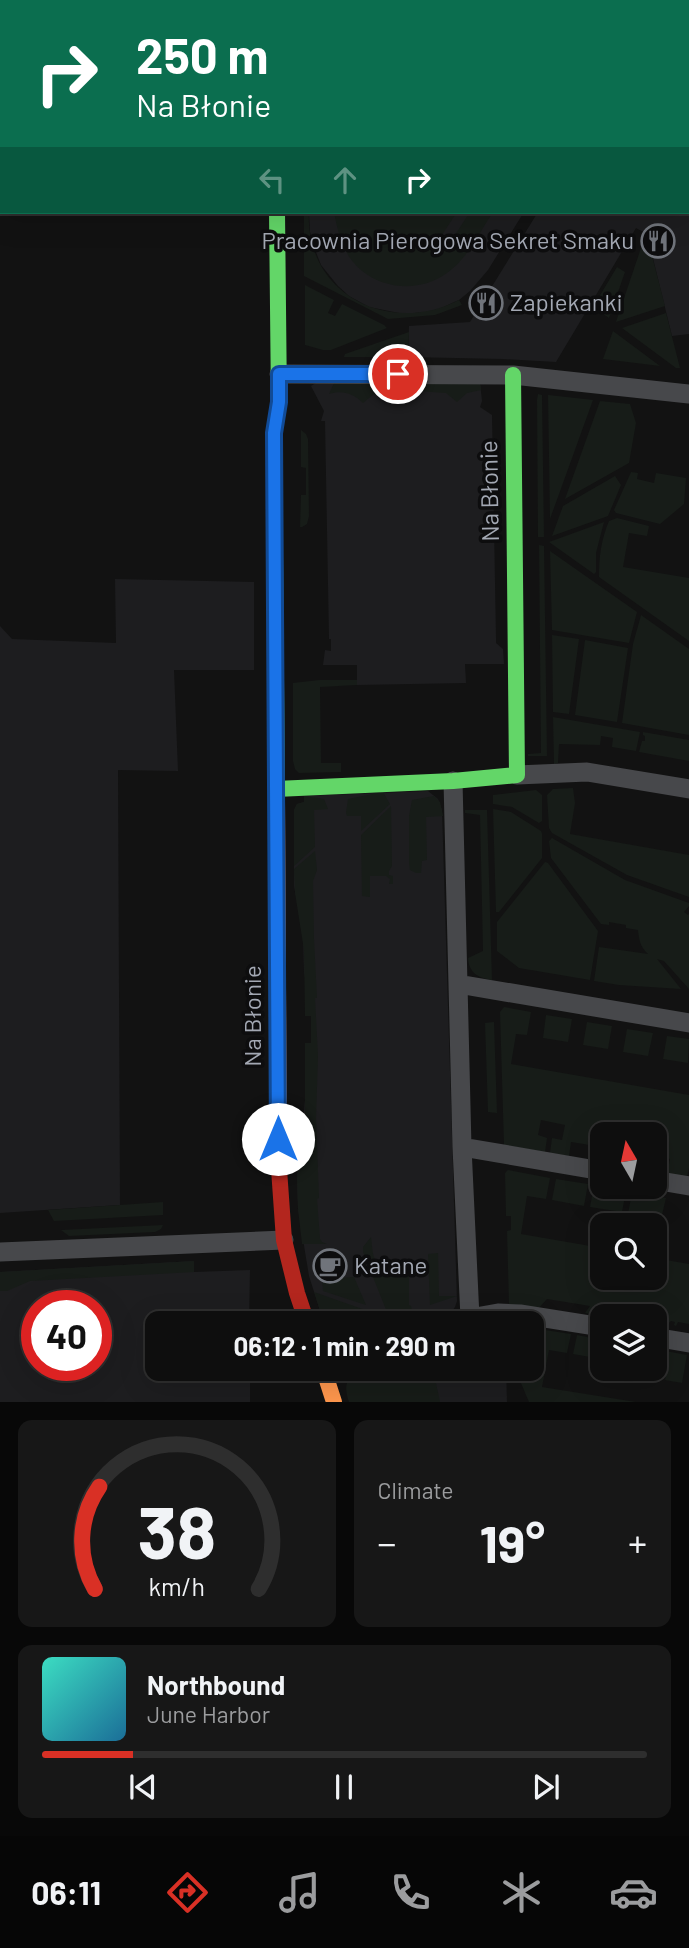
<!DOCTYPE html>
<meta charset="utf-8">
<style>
:root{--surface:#0e0e0e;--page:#171717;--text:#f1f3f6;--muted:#9b9c9e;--line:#2e2e2e;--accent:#d93025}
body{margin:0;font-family:Barlow,sans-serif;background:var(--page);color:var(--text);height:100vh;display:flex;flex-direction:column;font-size:26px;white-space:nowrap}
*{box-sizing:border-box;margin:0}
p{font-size:23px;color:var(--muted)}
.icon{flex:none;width:38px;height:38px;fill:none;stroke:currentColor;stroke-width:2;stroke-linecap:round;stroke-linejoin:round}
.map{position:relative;height:1402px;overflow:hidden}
.details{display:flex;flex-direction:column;gap:18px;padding:18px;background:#080808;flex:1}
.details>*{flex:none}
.top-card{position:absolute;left:0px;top:0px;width:690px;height:214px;box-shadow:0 7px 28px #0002,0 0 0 2px var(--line);background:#0b6e4f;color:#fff;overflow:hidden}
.needle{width:46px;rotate:351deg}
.buttons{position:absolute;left:590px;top:1122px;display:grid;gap:14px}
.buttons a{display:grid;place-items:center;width:77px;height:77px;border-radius:14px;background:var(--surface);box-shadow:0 7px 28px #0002,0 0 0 2px var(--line);font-size:35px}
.speed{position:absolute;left:21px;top:1290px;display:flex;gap:14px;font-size:35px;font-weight:700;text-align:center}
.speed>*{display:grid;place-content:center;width:91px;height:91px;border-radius:50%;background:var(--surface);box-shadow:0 7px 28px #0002,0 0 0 2px var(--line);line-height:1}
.speed .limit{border:10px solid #d22;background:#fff;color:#111}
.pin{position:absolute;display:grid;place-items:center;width:60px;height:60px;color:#fff;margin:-30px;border:4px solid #fff;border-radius:50%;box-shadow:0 2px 7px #0007}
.me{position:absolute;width:77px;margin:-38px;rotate:0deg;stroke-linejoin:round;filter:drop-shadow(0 0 5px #0008)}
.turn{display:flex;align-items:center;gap:24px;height:147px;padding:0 21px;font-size:32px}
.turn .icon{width:91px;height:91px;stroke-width:2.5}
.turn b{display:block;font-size:49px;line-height:60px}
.lanes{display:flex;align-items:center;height:66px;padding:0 21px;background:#0003;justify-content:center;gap:35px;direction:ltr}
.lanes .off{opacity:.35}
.big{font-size:52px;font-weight:700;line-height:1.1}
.details .card{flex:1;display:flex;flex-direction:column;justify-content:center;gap:10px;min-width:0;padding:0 24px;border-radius:14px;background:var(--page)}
.details .dial{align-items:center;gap:0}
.dial svg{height:182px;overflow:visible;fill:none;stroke:var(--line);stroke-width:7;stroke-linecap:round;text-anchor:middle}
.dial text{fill:var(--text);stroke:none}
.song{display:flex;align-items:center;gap:21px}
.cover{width:84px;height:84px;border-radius:10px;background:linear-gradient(135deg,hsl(170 70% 55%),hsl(200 70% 35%))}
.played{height:7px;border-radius:4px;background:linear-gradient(90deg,var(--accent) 15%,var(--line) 15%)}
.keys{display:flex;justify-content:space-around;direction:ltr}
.heat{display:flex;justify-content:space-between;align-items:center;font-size:38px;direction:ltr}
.details .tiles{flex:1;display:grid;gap:18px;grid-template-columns:1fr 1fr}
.card:last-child{grid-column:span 2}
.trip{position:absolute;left:145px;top:1311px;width:399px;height:70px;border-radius:14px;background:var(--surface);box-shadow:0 7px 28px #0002,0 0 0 2px var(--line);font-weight:700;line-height:70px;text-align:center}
.menu{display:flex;height:112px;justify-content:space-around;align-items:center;background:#060606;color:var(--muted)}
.menu .icon{width:49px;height:49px}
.menu .selected{color:var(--accent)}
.menu b{font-size:32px;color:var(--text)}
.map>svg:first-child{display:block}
.built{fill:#1d1d1f;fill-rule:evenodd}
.green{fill:#171c18}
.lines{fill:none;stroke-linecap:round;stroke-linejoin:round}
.street{stroke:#47484b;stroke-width:19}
.fast{stroke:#63d668;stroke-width:16}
.slow{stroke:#ff974d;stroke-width:16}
.jam{stroke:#b3261e;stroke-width:16}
.route-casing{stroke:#114b97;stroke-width:18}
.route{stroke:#1a73e8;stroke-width:12}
.labels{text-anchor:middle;stroke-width:7;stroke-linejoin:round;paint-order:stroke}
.poi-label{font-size:24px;fill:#a3a8b3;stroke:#0d0d0e;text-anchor:start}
.street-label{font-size:24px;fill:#a3a8b3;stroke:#0d0d0e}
</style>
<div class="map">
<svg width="689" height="1402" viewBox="0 0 689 1402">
<rect width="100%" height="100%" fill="#121212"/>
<path class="built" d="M309,212h215l-36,58 -18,21 -11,9 -20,9 -13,3 -22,2 -35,-7 -20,-11 -11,-10 -17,-21 -5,-13 -6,-20z
M538,212h130l1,3 20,-1v120l-17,2 -25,-102 -11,-6 -80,134 -53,-3 -95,-2 1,-31 61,-4z
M316,383h164l2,18 -2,6 12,8 4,223v5l7,6 1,15h-39l1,19 -109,2v-20h-34l2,-15 6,1v-12h-2l-4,-218h-4l3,-10 -13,-25z
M115,579l139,3v88h-80l4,101 -60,-1 2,435 -120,8v-587l12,13 104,4z
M428,791l10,8 4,11 15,491 -2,6 -5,7 -23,9h-103l-15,-47 -11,-67 -1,-32 14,-134v-27l-7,-44 -1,-38 -9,-48v-76l3,-6 7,-2v-6z
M194,1261v11l56,-2 -1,53h-91v45l92,1v33h-250v-130zM37,1306h59v59h-59z
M478,1369h28l1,33h-72l-3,-27z"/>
<path class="green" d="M304,212h5c-4,83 81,124 150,88l3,5 -27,10 -47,4 -84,-43z
M334,212h123l-15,23 9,6 19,-29h23c-14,21 -25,46 -46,61 -30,22 -75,16 -97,-15 -9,-14 -13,-30 -16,-46z
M646,233l19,73 -49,16 27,-80z
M617,267l8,5 -16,46 -16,-11z
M305,285l29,15 -6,13 7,3 7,-12 42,21 3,3 -56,22h-8l-18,-5z
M666,313l14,55h-4l-54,-40z
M613,331l47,35 -57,-7z
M409,332l-1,25h-64l1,-3z
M334,383l68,1 1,1 -4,6 -25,3 -11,9c-10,-10 -21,-13 -34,-9z
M480,383l1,7 -14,3 -10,9 -11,-9 -28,-2v-7z
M538,394l4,1 2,142h-6l-1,-137z
M548,395l45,5 -43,119z
M600,401l30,3 6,19 -7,40 -64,36z
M301,430l5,4 2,5 1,77 -2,8 -5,3h-2l1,-32h5v-27l-5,-1z
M631,472l7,1 -1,6 17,4 2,-10 30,5 -2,26 -24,20 -44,-11 -2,-3z
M615,476l6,9 -13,31 -56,20 11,-30z
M617,518l32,8 -2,10 -18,-3 -6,34 66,11v63l-90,-64c0,-20 2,-37 10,-56z
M604,522l-8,31v19l-2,2 -45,-32z
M539,545l5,1 3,210h-19v-2l13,-1z
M550,551l87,61 -8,31 -77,-13z
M641,615l48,34v86l-67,-12 11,-79z
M552,635l27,4 -10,75 -16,-2z
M585,640l43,8 -11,74 -42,-7z
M320,680h37v5l-37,2 1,76h20v9l-42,1 -4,-4 -2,-8v-78z
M553,717l87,15 -4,19 -24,-4 1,-9 -12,-2 -1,9 -41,-1 -1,19 -4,1z
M643,732l46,8v21l-50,-9 3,-11h3v-5l-2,-1z
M573,788l2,15 -5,31 119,21v42l-62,-22 -75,-42 -3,-5 -2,-33 6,-6z
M536,790l6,5v26l-3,2 -27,-16 -19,-3v-9z
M383,792l7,12 -29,27v-15h-14l-1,-3 2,-14z
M304,796l20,3 4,10 -14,1 1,37 -21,19v-56l3,-6 7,-2z
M434,796l6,6 3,14 -17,1 1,43 -5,1 -1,12h-5l-6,-3 -1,-7v-47l3,-16z
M391,806l1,60 -3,5v4l4,1v8h-4l1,-5 -4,-3h-16v21l-8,-1 -1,-61z
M493,809l18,3 30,19 1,3v24l-43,54h-3z
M465,810h22l5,170c-14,-2 -23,-7 -24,-22l15,-7 -3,-136 -15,-2z
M552,838l73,42 64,23v3l-5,6 4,3 1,-1v75l-25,-28 -7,-2 24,30 -62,-4 -25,-4 5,-34 49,7c-8,-7 -9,-15 -10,-24l-12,-2v-3l-17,-3v3l-8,-1 -50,-66 -2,-17z
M315,851l2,19 -4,11 1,58 3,59h-2l3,58 -2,62 3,80 -2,1 3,40 2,3 5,2h-25l-4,-35 -1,-32 8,-63v-71h6v-27h-6l-1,-66 -9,-57 -1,-24z
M545,862l3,1 50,68 -8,49 -71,-12 -22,-17v-29z
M504,1007l27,5 -4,23 -11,-1 -5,30 178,31v73l-2,9 -20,-3 3,-15 -15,-3 -1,-22h-52v13l-31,-5 -2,14 -19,-3 2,-15 10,2 3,-15 -24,-5 -3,15 9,3 -2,14 -41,-7 -4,-133z
M546,1015l26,4 -4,23 -25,-4z
M494,1022l3,91 -9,-1 -3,-89z
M587,1022l25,4 -4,23 -25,-4z
M627,1029l26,4 -5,23 -25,-4z
M667,1036l22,3 -1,24 -25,-4z
M508,1170l42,8 -4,21 -19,-3 -6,38 81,14v30h52l1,-20 34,6v60l-11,-2 -2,4 -2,-1 1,-3 -4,-1 -7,6 -9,-1 7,-7 -7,-1 -1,-2h-10l-42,-7 -5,6 -12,-2 5,-7 -43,-7 -10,11 -28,-5 -2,-74 4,-1v-14h-5l-1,-43z
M556,1179l32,5 -4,22 -32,-6z
M594,1185l32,6 -4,21 -32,-5z
M632,1192l34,6 -5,21 -33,-5z
M163,1202v13l-109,6 -6,-11z
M163,1225l-2,4 -6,3 -86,4 -8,-6z
M371,1237c1,7 1,16 4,23 5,14 19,22 31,10l3,2v33l2,1 1,5 -25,1 -24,-60v-5z
M438,1253l1,43h18l-27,9 -2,-51z
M194,1261v11l-164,9 -23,10h-7v-19z
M354,1277l12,28 -43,-14 -1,-12z
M314,1292l54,19 5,12h-49z
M532,1328l39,6 -4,19 -18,-3 -7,37 94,15h-107l-14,-33 17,-1v-13h4l3,-15 -7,-1z
M577,1335l25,5v19l-29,-5z
M655,1349l32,6 -5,28 -17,-3 2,-10 -12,-2z
M371,1368l62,1 7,33h-91c-8,-23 2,-27 22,-34z"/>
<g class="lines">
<path class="street" d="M247,0l1,2
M279,374l234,1 176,19
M517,775l70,-3 102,17
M453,781l9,366 8,171 -14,5
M458,984l231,39
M462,1147l140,24
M654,1180l35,6
M0,1252l284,-12
M470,1318l28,-5 22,1 82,13
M654,1337l35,6"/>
<path class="fast" d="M276,789l177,-8 64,-6 -4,-400
M277,800l-3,-367 5,-31 -2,-190"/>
<path class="slow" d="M277,800l2,369
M323,1368l11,34"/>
<path class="jam" d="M688,47h1
M0,138h2
M279,1169l5,71 13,53 10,30"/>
</g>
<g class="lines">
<defs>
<path id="route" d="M278,1139l-4,-706 5,-31v-28h119"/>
</defs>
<use href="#route" class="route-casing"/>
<use href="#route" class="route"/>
</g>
<defs>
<symbol id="restaurant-ring" viewBox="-11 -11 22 22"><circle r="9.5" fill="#0d0d0e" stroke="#70747b" stroke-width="1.5"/><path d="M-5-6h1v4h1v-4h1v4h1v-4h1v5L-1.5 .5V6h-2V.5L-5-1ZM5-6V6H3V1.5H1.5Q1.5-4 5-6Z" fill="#70747b"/></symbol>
<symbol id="cafe-ring" viewBox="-11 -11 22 22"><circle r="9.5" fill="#0d0d0e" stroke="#70747b" stroke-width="1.5"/><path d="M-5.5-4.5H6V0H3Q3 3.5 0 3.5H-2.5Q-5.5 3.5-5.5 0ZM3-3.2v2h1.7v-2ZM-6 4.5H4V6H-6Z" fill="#70747b"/></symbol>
</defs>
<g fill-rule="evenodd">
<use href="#restaurant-ring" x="639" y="222" width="38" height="38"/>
<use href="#restaurant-ring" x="467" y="284" width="38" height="38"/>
<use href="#cafe-ring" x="311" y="1247" width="38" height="38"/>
</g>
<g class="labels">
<g class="poi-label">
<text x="634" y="249" text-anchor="end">Pracownia Pierogowa Sekret Smaku</text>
<text x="510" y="311">Zapiekanki</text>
<text x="354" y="1274">Katane</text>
</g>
<g class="street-label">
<text transform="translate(490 491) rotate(-91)" y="8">Na Błonie</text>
<text transform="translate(253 1016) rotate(-90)" y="8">Na Błonie</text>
</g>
</g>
</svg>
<div class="buttons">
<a><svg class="needle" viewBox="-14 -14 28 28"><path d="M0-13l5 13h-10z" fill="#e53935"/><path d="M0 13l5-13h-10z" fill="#9b9c9e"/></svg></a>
<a><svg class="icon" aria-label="search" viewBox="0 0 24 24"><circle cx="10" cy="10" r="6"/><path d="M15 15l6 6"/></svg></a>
<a><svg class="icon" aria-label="layers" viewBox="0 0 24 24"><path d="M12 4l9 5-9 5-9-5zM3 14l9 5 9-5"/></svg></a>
</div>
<div class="speed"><div class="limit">40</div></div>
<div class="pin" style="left:398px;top:374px;background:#d93025"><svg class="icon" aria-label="arrive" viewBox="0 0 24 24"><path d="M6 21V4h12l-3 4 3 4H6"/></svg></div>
<svg class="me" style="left:278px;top:1139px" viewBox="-20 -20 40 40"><circle r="19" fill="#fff"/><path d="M0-13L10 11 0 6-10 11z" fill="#1a73e8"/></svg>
<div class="trip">06:12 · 1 min · 290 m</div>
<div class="top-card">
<div class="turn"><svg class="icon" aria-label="right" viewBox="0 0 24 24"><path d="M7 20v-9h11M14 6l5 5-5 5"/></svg><div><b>250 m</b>Na Błonie</div></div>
<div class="lanes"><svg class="icon off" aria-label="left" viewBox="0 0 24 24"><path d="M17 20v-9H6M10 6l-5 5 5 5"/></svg><svg class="icon off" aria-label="ahead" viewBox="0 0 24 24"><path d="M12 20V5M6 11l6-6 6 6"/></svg><svg class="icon" aria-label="right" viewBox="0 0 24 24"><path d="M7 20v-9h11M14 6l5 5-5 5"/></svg></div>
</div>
</div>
<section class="details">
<div class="tiles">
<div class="card dial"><svg viewBox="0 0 100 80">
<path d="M14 69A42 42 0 1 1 86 69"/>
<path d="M14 69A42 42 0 0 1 16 24" stroke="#d93025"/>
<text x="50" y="56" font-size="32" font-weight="700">38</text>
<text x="50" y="72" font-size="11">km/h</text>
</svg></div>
<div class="card"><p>Climate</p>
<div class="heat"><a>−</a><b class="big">19°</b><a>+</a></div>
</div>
<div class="card">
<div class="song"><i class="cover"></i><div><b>Northbound</b><p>June Harbor</p></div></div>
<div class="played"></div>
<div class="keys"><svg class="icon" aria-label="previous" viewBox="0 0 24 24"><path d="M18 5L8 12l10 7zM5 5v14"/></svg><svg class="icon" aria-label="pause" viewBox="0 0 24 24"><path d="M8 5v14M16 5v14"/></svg><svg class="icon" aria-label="next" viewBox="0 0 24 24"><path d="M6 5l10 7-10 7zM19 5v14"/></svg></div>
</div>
</div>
</section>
<nav class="menu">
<b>06:11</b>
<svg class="icon selected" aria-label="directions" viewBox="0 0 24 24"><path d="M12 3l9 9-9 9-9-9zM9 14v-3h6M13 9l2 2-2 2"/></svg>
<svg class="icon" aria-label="music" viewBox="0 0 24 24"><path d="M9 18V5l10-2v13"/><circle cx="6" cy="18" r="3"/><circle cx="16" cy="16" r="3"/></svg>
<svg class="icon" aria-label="phone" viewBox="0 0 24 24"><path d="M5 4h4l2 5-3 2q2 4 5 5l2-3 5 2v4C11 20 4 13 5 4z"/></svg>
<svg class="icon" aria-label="climate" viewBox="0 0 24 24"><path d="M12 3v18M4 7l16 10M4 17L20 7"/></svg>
<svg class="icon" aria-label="car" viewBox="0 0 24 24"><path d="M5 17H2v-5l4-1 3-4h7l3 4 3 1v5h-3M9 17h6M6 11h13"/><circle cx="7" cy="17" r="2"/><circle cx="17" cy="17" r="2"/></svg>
</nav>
